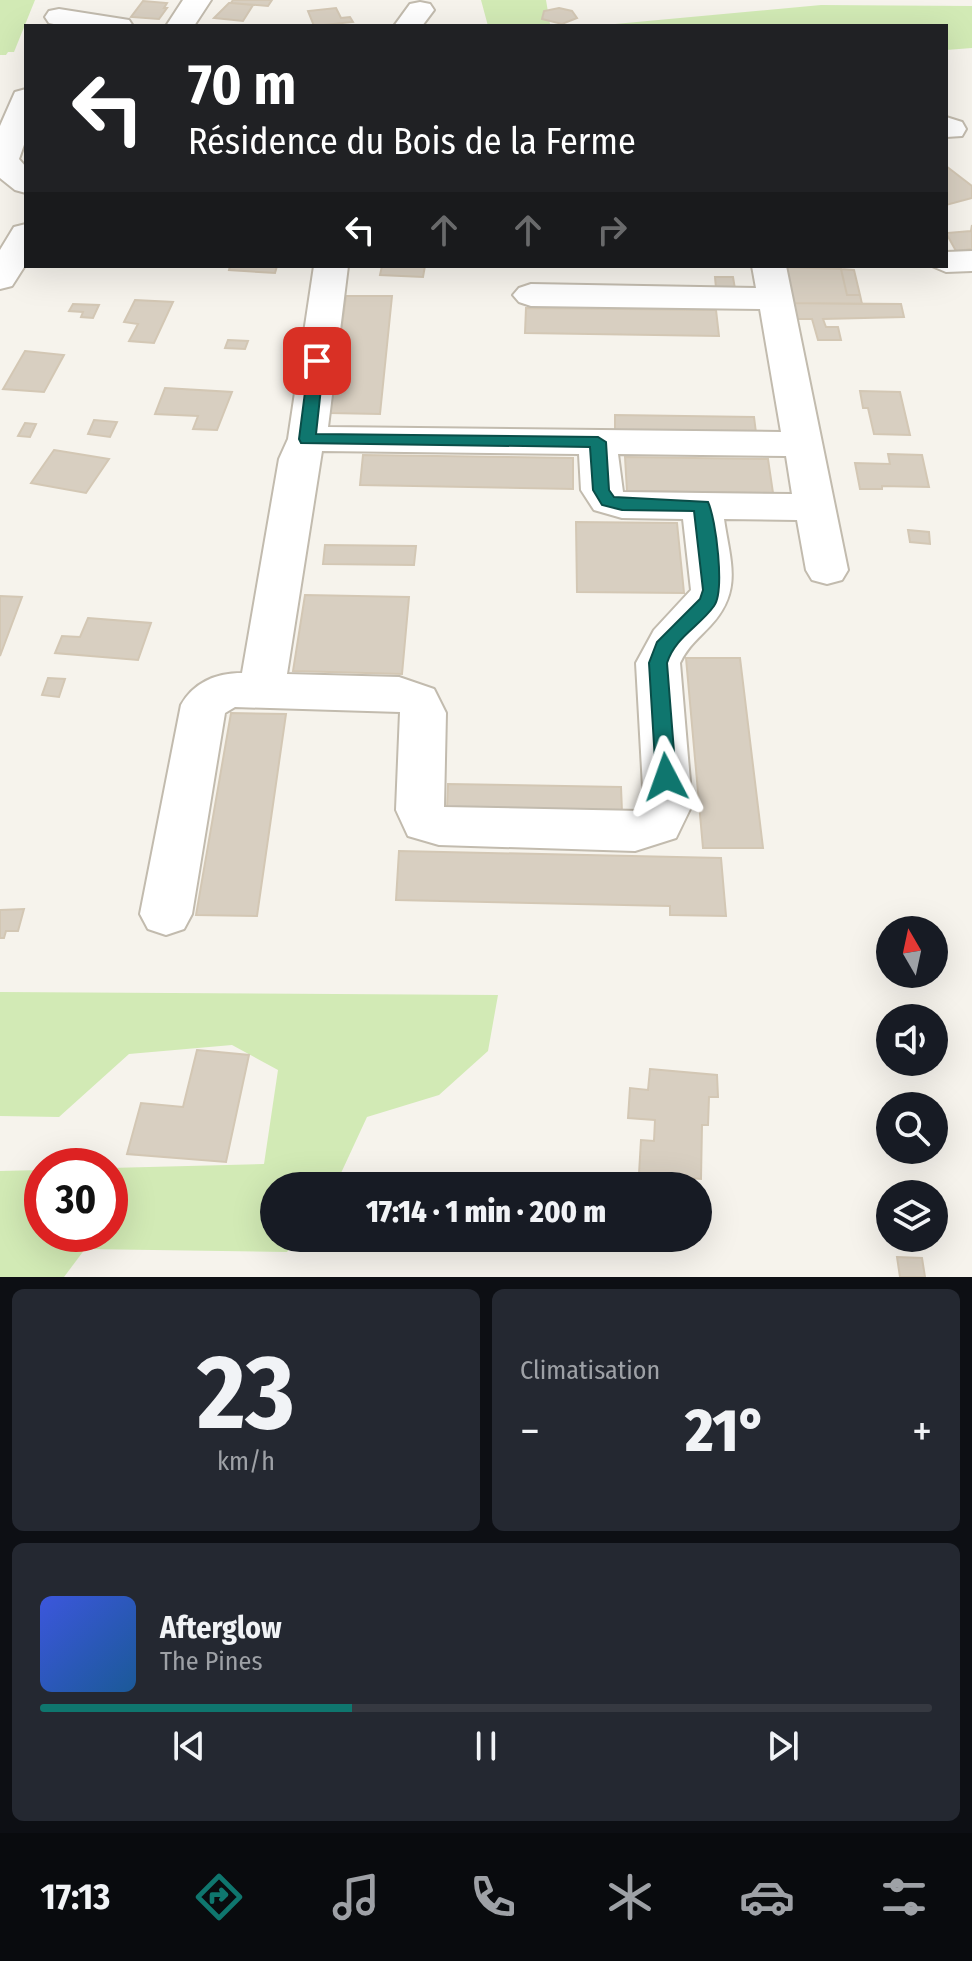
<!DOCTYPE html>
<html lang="fr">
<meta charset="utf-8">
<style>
:root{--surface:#171b24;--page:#242831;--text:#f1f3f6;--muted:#9ea1a6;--line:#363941;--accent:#0f766e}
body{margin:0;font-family:"Fira Sans Condensed",sans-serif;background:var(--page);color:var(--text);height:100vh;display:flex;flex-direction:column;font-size:30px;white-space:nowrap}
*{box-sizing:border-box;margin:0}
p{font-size:26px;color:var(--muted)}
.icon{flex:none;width:44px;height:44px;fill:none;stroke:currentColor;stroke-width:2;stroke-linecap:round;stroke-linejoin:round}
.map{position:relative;height:1277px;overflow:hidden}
.drawer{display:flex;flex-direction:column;gap:12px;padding:12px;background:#0d0f14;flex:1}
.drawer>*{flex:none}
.guide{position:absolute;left:24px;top:24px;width:924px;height:244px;border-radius:0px;box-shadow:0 8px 32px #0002;background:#202124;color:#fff;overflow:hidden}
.needle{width:52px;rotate:351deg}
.buttons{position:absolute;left:876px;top:916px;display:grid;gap:16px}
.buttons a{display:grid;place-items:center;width:72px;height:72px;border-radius:50%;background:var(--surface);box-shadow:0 8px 32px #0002;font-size:40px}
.speed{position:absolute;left:24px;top:1148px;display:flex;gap:16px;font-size:40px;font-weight:700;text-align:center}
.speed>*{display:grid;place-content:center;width:104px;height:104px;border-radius:50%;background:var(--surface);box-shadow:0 8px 32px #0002;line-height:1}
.speed .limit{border:12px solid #d22;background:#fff;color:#111}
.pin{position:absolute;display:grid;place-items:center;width:68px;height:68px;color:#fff;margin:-34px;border-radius:16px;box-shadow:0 4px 12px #0006}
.me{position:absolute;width:88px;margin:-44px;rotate:356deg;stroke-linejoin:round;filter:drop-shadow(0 0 6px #0008)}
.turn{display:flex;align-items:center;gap:28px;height:168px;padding:0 32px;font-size:36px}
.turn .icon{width:104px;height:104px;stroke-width:2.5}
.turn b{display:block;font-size:56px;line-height:68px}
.lanes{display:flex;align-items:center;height:76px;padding:0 32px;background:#0003;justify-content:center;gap:40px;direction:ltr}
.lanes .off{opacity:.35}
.big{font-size:60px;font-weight:800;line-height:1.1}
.drawer .widget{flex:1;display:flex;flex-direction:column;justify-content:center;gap:12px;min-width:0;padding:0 28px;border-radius:12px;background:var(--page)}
.drawer .dial{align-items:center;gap:0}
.dial b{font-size:104px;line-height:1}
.song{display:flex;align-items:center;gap:24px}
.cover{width:96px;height:96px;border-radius:12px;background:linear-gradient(135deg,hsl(230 70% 55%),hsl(210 70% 35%))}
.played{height:8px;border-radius:4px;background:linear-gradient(90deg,var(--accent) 35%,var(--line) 35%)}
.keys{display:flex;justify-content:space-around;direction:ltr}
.heat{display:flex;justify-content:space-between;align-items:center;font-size:44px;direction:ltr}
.drawer .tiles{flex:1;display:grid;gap:12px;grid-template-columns:1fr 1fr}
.widget:last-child{grid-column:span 2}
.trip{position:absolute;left:260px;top:1172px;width:452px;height:80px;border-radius:40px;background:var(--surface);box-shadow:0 8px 32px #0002;font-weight:800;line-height:80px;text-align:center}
.menu{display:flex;height:128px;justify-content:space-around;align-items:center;background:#090b0e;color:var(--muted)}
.menu .icon{width:56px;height:56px}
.menu .selected{color:var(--accent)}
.menu b{font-size:36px;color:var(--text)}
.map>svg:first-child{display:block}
.green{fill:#d2eab5}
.building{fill:#d8cfc1;stroke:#d3c7b4;stroke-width:2}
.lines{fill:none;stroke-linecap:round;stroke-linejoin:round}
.minor-casing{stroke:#c2bbae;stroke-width:4}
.minor{fill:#fff;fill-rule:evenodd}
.route{fill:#0f766e;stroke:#0a4d48;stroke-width:2}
</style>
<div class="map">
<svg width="972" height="1277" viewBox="0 0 972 1277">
<rect width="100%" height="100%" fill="#f6f3ec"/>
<path class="green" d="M0,0h35l-21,52h-6l-2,3h-6z
M481,0h65l4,24h65l206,-19 151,1v42l-26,2v-24h-458z
M0,992l498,3 -10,56 -49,44 -72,22 -32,69h-61v52h24l-11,14 -202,-3 -21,28h-64v-106l42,-1v64h68v-66l154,-4 14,-94 -46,-25 -103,9 -70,63 -59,-1z"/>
<path class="building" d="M233,0h39l-4,6 -37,-3z
M143,1l24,2 -3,5h3l-8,11 -28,-2z
M229,3h2l22,2 -10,16 -29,-3z
M336,8l5,10 9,-1 3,5 -39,4 -6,-15z
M559,8l13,3 5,7 -15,6 -20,-5 2,-8z
M946,166l26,20v12l-26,7z
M972,225v24l-16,2 -10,-18 25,-2z
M230,266h47l-2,7 -46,-3z
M382,266h43l-2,11 -43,-2z
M782,267l59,2 6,26h13l2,9 -73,-1z
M841,269l13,1 6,25h-13z
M715,277h18l2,12 -19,-1z
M346,296h46l-12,118 -50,-1z
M135,300l38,2 -19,41 -25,-2 9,-17 -14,-2z
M789,303l112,1 3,13 -81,2 3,8h12l3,13h-23l-6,-21h-20z
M73,304l26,1 -6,13 -12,-1 2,-5 -14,-1z
M526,308l190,2 3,26 -194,-3z
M228,340l20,1 -3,8 -20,-1z
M25,351l39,4 -20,37 -41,-3z
M165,388l67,4 -15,38 -24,-1 5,-13 -43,-2z
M860,391l40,1 10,43 -36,-1 -6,-26h-5z
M615,415l139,2 2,16 -141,-2z
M94,420l23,2 -7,15 -22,-3z
M25,423l11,1 -6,13 -12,-1z
M54,450l55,9 -23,34 -55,-10z
M888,454l34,1 7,32 -47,-1v3h-22l-5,-26 35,1z
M363,455l210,3v31l-213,-4z
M625,457l143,2 5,34 -146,-2z
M576,522l101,1 7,70 -107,-1z
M908,530l21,2 1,12 -20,-2z
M325,545l91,1 -2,19 -91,-1z
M305,595l104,2 -7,77 -109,-3z
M0,596l22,1 -22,59z
M88,618l63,5 -13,37 -83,-7 7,-17 18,1z
M686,658h54l23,190h-60z
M48,678l17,1 -6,18 -17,-2z
M231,713l55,1 -29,202 -61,-1z
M448,784l173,3 1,25 -175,-3z
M399,851l322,7 5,58 -56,-1v-9l-274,-6z
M24,909l-6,22h-12l-2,7h-4v-28z
M197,1050l52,5 -23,107 -99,-8 14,-51 42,4z
M650,1069l67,6 1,22h-9l-1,28h-6l-1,54 -62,-5 2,-34 13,1 1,-21 -27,-2 2,-30 18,2z
M897,1257l25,1 3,19h-25z"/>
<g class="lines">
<defs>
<path id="minor" d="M183,0h28l-17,26h-28z
M420,2l10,2 4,6 -12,16h-28l16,-22z
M59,9l70,11 4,6h-70l-14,-3 -4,-6 4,-6z
M26,89v50l-7,20 7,8v26l-11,-3 -15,-12v-52l15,-34z
M946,117l16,5 4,7 -4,7 -16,1z
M26,224v40l-14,22 -12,3v-39l14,-23z
M972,251v20l-26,1 -14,-6h14v-14z
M314,266h34l-20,161 453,5 -21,-123 -229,-3 -12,-4 -6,-7 6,-7 12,-4 225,4 -4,-22h34l62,304 -6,10 -15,4 -15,-4 -6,-10 -9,-50 -73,-1c6,42 19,71 -13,106 -11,12 -24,22 -31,38l12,142 -16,33 -41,13 -196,-6 -31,-9 -12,-26 4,-98 -165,-5 -10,6 -33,201 -8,15 -18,6 -18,-6 -8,-15 41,-209c13,-23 36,-32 61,-32l37,-214 9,-20zM322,451l257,3 2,36 13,20 28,8 61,1 8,71 -37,40 -18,33 8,142 -3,6 -197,-4 2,-94 -12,-24 -35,-12 -112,-3zM618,454l168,2 6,38 -169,-2z"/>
</defs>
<use href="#minor" class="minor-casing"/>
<use href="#minor" class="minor"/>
</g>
<path class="route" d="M317,356l7,5 -8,73 282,3 8,5 3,48 5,7 94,5c8,17 17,89 6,104 -15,21 -39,31 -47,57l9,114 -3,5h-14l-3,-5 -7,-114 8,-21 43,-43 3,-9 -9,-79 -72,-1 -20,-5 -9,-15 -3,-43 -289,-4 -2,-4 10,-78z"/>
</svg>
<div class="buttons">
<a><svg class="needle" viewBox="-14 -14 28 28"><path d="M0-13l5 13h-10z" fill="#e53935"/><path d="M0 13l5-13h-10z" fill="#9ea1a6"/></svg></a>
<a><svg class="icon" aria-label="sound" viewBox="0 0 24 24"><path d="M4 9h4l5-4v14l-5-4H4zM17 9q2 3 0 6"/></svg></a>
<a><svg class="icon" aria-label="search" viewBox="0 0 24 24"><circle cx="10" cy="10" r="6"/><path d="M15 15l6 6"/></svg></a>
<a><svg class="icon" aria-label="layers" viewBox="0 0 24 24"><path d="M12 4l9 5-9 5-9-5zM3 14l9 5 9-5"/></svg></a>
</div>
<div class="speed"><div class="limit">30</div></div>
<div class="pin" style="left:317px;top:361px;background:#d93025"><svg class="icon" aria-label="arrive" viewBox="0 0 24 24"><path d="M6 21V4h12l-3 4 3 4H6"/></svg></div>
<svg class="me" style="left:666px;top:777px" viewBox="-20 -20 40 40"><path d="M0-17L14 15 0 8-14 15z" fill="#0f766e" stroke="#fff" stroke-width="4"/></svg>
<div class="trip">17:14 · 1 min · 200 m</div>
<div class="guide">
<div class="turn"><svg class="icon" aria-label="left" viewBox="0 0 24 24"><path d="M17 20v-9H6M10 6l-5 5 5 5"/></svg><div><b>70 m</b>Résidence du Bois de la Ferme</div></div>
<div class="lanes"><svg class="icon" aria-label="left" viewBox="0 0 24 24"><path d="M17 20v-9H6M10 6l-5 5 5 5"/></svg><svg class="icon off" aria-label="ahead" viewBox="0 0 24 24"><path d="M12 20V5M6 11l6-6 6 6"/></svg><svg class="icon off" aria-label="ahead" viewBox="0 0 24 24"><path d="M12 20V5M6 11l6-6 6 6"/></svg><svg class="icon off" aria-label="right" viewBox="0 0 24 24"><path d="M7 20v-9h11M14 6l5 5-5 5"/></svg></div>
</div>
</div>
<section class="drawer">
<div class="tiles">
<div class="widget dial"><b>23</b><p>km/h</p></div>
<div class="widget"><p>Climatisation</p>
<div class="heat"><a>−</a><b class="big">21°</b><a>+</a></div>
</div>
<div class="widget">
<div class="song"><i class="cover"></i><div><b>Afterglow</b><p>The Pines</p></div></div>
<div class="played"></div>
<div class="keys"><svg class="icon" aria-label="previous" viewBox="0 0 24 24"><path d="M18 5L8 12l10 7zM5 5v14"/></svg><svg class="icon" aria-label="pause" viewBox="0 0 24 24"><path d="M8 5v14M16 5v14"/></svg><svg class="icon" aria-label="next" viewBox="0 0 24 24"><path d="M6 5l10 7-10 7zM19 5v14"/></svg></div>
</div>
</div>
</section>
<nav class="menu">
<b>17:13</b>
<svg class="icon selected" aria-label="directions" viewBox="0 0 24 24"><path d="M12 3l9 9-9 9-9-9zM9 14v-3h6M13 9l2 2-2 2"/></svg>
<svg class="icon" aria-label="music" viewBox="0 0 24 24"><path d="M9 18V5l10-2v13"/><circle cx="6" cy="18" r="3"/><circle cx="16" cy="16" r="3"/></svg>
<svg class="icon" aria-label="phone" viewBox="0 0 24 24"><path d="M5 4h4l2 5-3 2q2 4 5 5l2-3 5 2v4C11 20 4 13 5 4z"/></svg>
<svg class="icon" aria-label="climate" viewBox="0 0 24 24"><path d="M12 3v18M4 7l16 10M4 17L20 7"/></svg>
<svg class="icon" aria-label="car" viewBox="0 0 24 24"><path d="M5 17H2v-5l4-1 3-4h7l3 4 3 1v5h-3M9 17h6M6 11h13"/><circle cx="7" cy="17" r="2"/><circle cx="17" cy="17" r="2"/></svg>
<svg class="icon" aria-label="filters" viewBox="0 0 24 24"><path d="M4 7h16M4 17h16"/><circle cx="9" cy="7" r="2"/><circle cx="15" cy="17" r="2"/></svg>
</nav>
